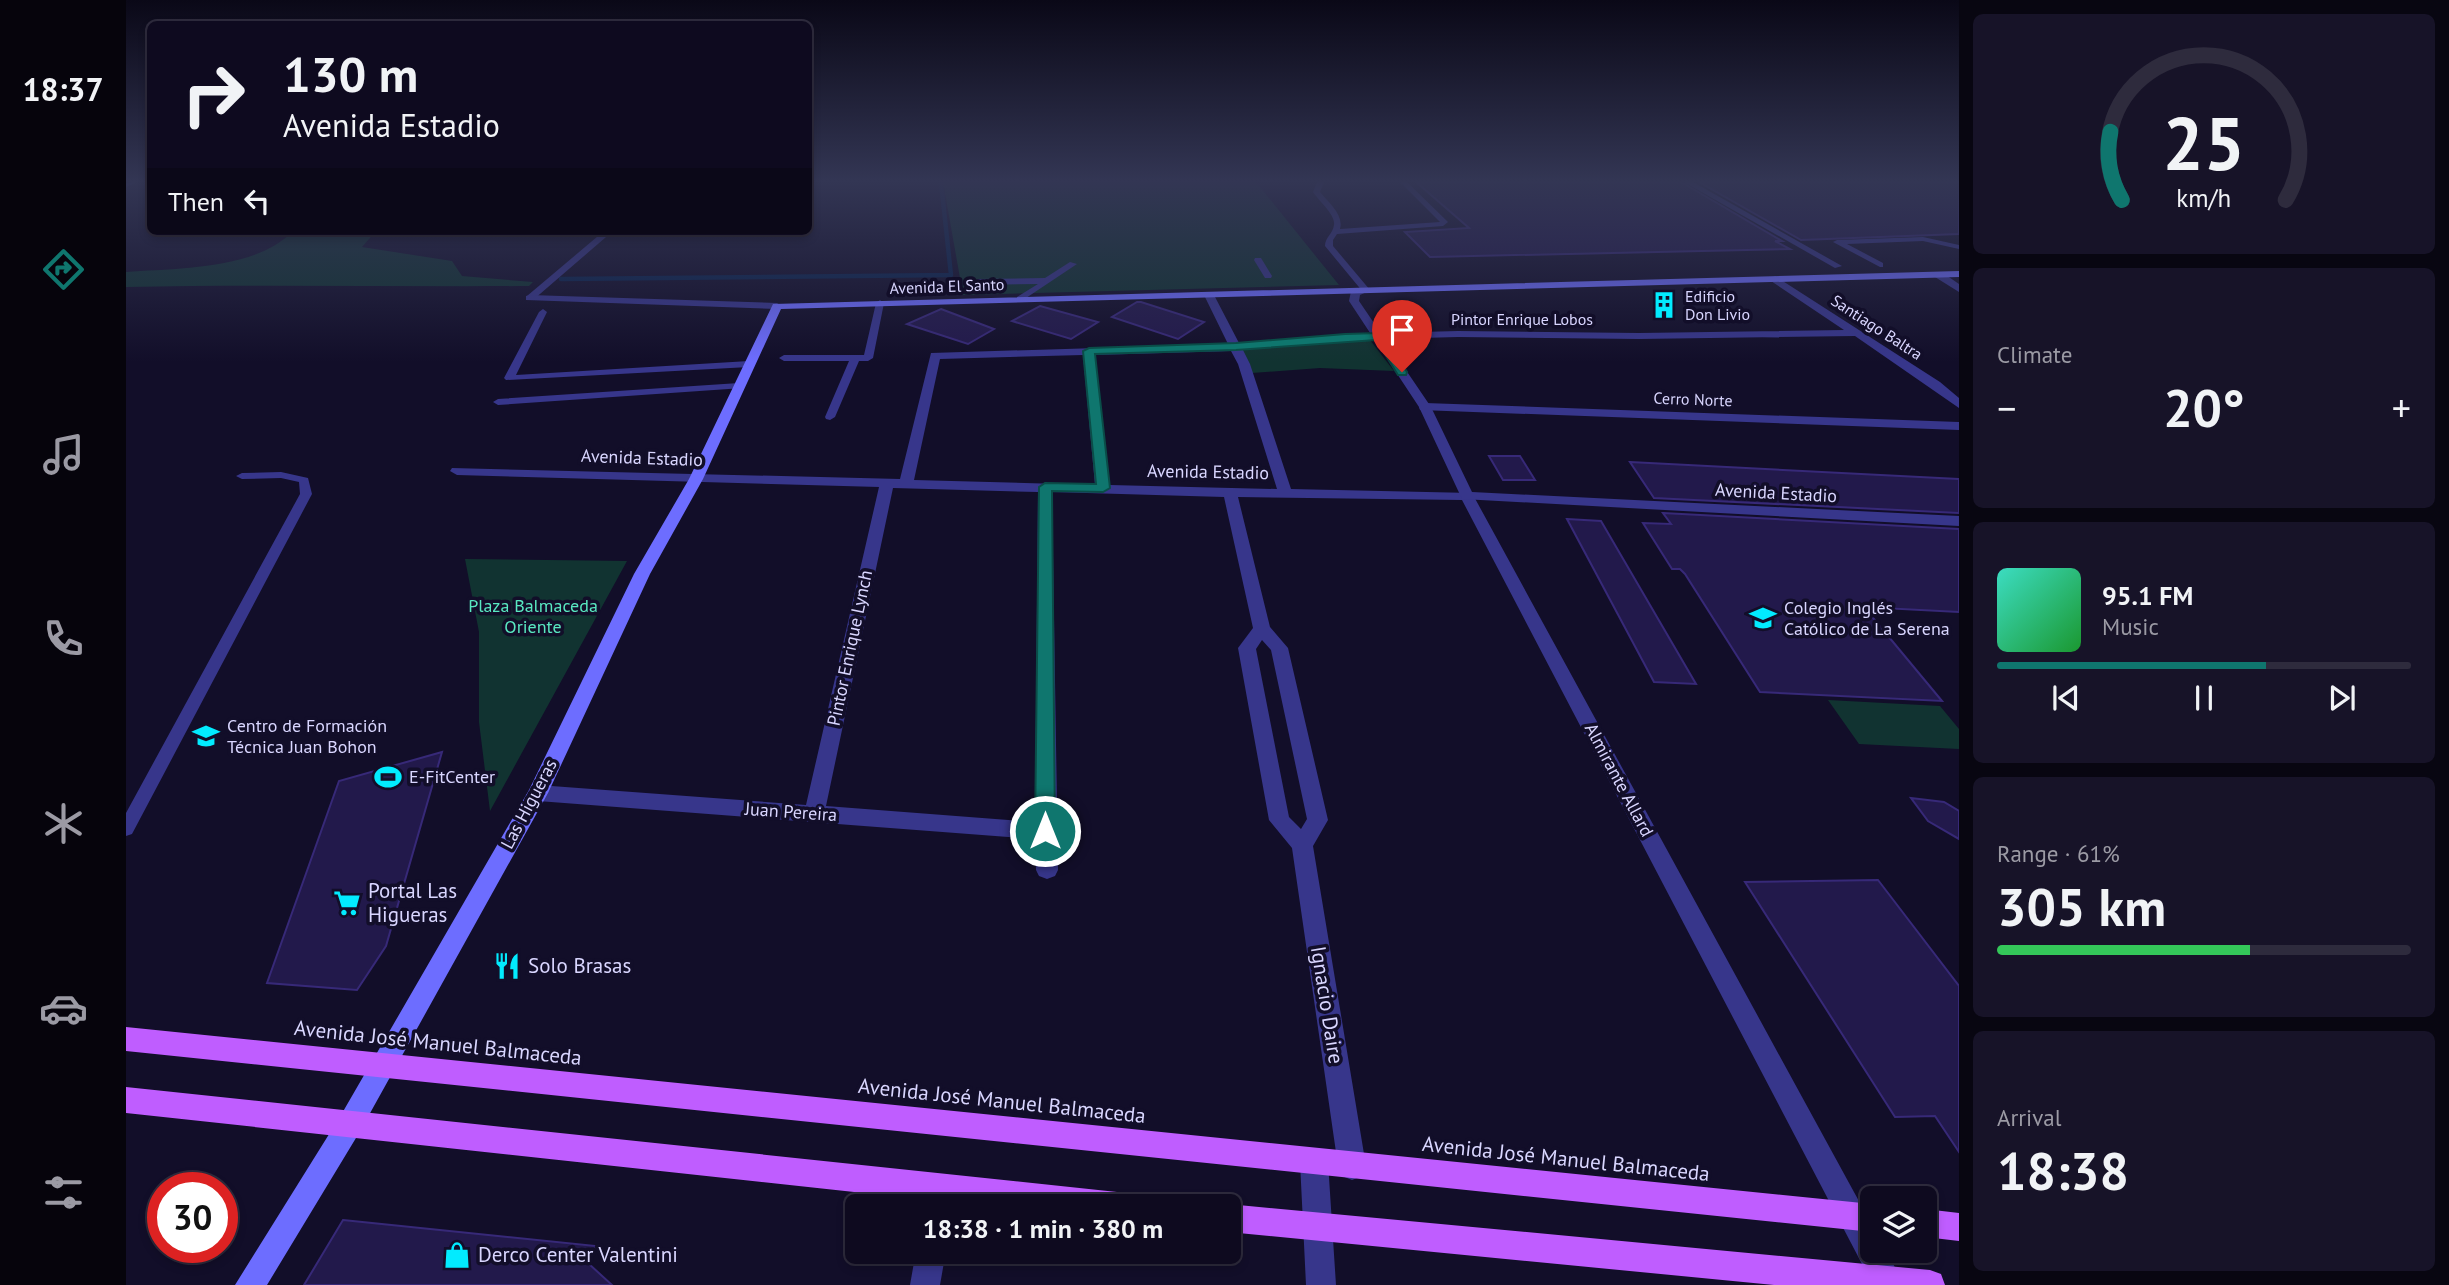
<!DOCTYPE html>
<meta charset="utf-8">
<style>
:root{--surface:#0e0a1f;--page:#171328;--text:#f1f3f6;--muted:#9b9aa4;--line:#2e2b3d;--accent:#0f766e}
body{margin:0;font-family:"PT Sans",sans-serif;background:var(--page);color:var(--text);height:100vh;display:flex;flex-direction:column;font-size:26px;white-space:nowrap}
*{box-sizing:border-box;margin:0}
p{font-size:23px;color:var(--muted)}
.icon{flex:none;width:38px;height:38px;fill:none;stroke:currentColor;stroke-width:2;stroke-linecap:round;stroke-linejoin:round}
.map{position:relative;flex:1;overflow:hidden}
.drawer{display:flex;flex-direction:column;gap:14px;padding:14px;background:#080611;width:490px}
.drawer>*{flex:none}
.guide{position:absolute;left:21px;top:21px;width:665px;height:214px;border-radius:10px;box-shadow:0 4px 10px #0003,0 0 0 2px var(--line);background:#0e0a1f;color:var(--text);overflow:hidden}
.tools{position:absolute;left:1734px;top:1186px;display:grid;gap:14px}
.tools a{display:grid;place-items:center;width:77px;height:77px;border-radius:10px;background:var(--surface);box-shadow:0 4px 10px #0003,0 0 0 2px var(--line);font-size:35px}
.speed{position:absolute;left:21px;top:1172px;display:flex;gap:14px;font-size:35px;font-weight:700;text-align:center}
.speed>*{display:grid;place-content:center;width:91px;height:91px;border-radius:50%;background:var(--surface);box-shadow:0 4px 10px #0003,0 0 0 2px var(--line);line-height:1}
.speed .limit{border:10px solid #d22;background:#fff;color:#111}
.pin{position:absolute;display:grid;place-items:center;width:60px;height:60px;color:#fff;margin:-72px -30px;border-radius:50% 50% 50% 0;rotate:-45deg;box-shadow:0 0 7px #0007}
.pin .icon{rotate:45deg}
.me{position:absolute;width:77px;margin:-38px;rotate:0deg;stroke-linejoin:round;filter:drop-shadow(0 0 5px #0008)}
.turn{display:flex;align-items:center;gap:24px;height:147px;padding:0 21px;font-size:32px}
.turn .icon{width:91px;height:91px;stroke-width:2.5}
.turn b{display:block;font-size:49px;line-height:60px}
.then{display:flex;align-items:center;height:66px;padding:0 21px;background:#0003;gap:14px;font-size:26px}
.big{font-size:52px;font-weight:700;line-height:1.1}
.drawer .card{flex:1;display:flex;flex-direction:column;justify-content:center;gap:10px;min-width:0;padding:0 24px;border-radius:10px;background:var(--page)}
.drawer .dial{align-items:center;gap:0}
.dial svg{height:182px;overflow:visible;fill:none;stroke:var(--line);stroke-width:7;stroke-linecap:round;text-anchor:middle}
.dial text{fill:var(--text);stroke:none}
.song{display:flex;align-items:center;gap:21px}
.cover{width:84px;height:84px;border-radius:10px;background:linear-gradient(135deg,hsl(170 70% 55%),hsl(130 70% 35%))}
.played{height:7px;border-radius:4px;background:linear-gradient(90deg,var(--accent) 65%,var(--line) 65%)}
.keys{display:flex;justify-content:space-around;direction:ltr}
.heat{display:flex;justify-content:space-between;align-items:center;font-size:38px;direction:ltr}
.charge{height:10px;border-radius:5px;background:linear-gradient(90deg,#34c759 61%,var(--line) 0)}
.trip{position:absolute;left:719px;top:1194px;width:396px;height:70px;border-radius:10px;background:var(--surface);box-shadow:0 4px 10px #0003,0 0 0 2px var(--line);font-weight:700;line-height:70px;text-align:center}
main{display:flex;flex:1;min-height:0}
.tab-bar{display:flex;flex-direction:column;width:126px;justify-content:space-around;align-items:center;background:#06040c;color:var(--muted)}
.tab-bar .icon{width:49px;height:49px}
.tab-bar .selected{color:var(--accent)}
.tab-bar b{font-size:32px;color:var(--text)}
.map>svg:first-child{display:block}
.green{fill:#113331}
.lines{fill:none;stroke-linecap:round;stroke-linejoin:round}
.stream{stroke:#09234d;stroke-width:4.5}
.building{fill:#22194b;stroke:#372978;stroke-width:2}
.service{fill:#37368b;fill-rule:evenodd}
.minor{fill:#37368b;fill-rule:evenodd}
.tertiary{fill:#37368b;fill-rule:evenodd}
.secondary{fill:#6d6dff;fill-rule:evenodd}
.primary{fill:#bf5dff;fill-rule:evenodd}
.route{fill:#0f766e;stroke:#0a4d48;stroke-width:2}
.labels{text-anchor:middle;stroke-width:7;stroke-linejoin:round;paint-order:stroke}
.far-street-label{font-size:16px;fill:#d9d6ff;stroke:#120e29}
.far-poi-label{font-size:16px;fill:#d9d6ff;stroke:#120e29;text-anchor:start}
.street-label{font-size:18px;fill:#d9d6ff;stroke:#120e29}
.park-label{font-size:18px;fill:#59e8c1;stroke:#120e29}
.poi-label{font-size:18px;fill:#d9d6ff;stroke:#120e29;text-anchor:start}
.near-poi-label{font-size:21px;fill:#d9d6ff;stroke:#120e29;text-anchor:start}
.near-street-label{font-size:21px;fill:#d9d6ff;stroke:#120e29}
</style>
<main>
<nav class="tab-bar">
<b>18:37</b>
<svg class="icon selected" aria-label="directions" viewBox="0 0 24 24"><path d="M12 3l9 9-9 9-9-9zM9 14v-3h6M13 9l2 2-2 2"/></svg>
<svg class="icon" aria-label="music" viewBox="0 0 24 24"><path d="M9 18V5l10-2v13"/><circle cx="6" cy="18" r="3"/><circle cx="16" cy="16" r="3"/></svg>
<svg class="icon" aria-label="phone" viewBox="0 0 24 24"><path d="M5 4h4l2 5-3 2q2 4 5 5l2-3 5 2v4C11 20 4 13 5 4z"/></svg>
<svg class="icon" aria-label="climate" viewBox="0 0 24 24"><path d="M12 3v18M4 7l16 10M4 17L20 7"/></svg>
<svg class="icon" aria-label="car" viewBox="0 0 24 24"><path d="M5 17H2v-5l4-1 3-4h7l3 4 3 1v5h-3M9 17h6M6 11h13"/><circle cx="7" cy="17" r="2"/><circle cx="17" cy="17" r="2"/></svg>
<svg class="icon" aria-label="filters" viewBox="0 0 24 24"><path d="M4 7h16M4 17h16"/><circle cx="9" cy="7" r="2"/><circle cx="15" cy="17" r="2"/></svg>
</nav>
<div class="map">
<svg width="1833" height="1285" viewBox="0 0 1833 1285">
<rect width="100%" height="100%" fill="#120e29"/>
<path class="green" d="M817,182h313l83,103 -376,10z
M167,231h83l-14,16 90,14 10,15 71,6 -4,4c-134,1 -269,-2 -403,1v-15c50,-4 130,-2 167,-41z
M1213,340h31l24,31 -74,-3 -68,5 -12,-22 6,-4 49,-1z
M339,559l162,2 -137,250 -11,-89v-90z
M1702,700l112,6 19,23v20l-100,-5z"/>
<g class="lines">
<path class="stream" d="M435,279l390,-4 -10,-93"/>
</g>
<path class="building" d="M1290,182h265l101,59h-7l15,8 -360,8 -25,-25 64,-4z
M1573,182h260v52l-158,6z
M1011,302h4l63,20 -26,17 -66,-22z
M914,306l58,16 -27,17 -59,-18z
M815,309l53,20 -26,15 -61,-20z
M1363,456h31l15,24h-32z
M1504,462l329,17v34l-305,-15z
M1537,513l296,16v83l-95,-5 78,94 -182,-9 -75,-118 -5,-5h-8l-29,-46 28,1z
M1441,519l34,2 95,163 -42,-2z
M316,752l-56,194 -29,44 -90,-7 72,-202z
M1785,798l33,4 15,9v28l-31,-18z
M1752,880l81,106v166l-24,-36 -40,1 -150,-235z
M217,1220l253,26 -7,18 23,21h-308z"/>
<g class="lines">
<path class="service" d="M10,182l-1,1 -9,4v-4z
M1191,182h7l-4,10c9,11 24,23 20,37l100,-7 -40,-40h7l41,40 -5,4 -106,8 -4,6v6l37,44 -7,2 -38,-46c0,-9 8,-12 9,-21 2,-10 -16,-25 -21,-33z
M1558,182h9l149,84 -7,2z
M478,231h9l-80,69h-6v-4z
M1797,237l36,8v4l-36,-8 -76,3 36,19v4h-3l-47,-25 4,-2z
M1129,258h6l11,18 -1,2h-6l-11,-18z
M944,262l7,2 -57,38 -3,-1v-4l21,-13 -60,1 -4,-3 4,-3 67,-1z
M754,300l4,3 -11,55 -5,3h-9l-24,56 -5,3 -4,-1 -1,-2 24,-56h-65l-5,-3 5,-3h80l12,-52z
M417,309l4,3 -31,63 233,-14 5,3 -5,3 -243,13 -2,-2 35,-66z
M613,383l5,3 -1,2 -245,17 -5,-3 5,-3z
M155,472l27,6 4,16 -180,340 -6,2v-23l174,-319 -1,-12 -18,-4 -39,1 -6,-3 6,-3z"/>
<path class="minor" d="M1809,273h8l16,11v8l-24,-15z
M1649,276l165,106 19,16v10l-104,-72 -216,3 -181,-2 -113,3 -102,10 7,14 41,125 181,4 400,732v26h15l14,29 -2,5h-26l-411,-785 -224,-3 32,130 18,21 40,172 -15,26 53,320 -4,10 -10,4 -10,-4 -4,-10 -46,-318 -23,-28 -31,-172 15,-20 -29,-131 -172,-5 6,378 -3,6 -8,3 -8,-3 -3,-6 -1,-31 -497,-38 -7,-2 -3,-6 3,-6 7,-2 268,20 73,-318 -422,-12 -7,-4 2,-3 448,11 31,-126 297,-9 -24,-49 5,-3 5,3 25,48 106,-9 113,-3 181,2 205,-3 -73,-49 -1,-2zM1105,351l7,13 39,125 -167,-4 -15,-130zM957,355l12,130 -181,-5 26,-121zM767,488l145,4 -3,330 -209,-16zM1136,640l9,10 36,169 -6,10 -12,-12 -33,-168z
M404,295l247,8 5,3 -5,3 -251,-9v-4z
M1299,403l534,19v8l-539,-20 -1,-3z
M1188,1148l10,4 4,10 8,123h-30l-6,-123 4,-10z
M790,1251h30l-6,34h-30z"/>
<path class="tertiary" d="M1240,287l5,3 -11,5 -1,6 72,106 41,85 487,24v10l-497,-27 -43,-92 -70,-106 2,-10z"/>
<path class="secondary" d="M1833,271v6l-1178,32 -78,170 -53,95 -102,219 -189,340 -92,152h-32l106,-170 188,-325 105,-216 55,-95 84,-175z"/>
<path class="primary" d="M0,1027l1746,177v28l-1746,-181z
M0,1087l991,105 10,4 4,10h-148l-857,-93z
M1102,1204l702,66 11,4 4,11h-171l-546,-53v-26h-5z
M1799,1209l34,4v28l-34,-4z"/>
</g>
<linearGradient id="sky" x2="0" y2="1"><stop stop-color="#0a0817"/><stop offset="0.5" stop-color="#333654"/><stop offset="1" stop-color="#333654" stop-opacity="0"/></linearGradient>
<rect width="1833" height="362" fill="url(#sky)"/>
<path class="route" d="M1253,333l5,4 23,35 -1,3h-8l-22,-35 -140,10 -141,4 15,134 -7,4 -51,-1 3,340 -3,6 -7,2 -7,-2 -3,-6 4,-344 6,-4 51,1 -13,-133 6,-3 147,-5 109,-9z"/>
<defs>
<symbol id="building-bare" viewBox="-9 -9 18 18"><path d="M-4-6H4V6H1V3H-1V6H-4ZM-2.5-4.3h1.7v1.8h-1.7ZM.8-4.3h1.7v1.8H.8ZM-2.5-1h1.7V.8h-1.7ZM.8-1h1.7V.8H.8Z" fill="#02ebff" stroke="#120e29" stroke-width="2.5" paint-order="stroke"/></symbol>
<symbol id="school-bare" viewBox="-9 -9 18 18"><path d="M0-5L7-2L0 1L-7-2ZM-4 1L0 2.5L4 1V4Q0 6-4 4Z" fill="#02ebff" stroke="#120e29" stroke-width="2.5" paint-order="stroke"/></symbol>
<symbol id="stadium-bare" viewBox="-9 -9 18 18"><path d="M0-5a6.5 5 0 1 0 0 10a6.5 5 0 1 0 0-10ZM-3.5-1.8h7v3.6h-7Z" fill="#02ebff" stroke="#120e29" stroke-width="2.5" paint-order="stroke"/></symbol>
<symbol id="supermarket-bare" viewBox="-9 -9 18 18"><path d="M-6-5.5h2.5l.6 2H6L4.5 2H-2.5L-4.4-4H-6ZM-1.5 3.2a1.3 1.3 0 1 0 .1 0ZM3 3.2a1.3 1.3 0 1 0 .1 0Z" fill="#02ebff" stroke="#120e29" stroke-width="2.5" paint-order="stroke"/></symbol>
<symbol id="restaurant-bare" viewBox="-9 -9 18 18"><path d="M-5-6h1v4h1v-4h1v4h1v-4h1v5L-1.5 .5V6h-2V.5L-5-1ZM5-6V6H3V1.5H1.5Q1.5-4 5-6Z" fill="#02ebff" stroke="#120e29" stroke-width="2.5" paint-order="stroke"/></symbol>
<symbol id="shop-bare" viewBox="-9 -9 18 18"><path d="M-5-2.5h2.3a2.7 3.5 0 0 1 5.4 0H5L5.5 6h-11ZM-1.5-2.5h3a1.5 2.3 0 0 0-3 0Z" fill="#02ebff" stroke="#120e29" stroke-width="2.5" paint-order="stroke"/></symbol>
</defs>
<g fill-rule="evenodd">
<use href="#building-bare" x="1519" y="286" width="38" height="38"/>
<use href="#school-bare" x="1618" y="599" width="38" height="38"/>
<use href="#school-bare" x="61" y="717" width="38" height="38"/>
<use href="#stadium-bare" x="243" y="758" width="38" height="38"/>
<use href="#supermarket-bare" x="202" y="884" width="38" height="38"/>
<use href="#restaurant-bare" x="362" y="947" width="38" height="38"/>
<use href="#shop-bare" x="312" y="1236" width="38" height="38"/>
</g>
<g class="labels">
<g class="far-street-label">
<text transform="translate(821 286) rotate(-2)" y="6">Avenida El Santo</text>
<text x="1396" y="325">Pintor Enrique Lobos</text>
<text transform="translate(1751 327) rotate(33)" y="6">Santiago Baltra</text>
<text transform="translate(1567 399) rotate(2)" y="6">Cerro Norte</text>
</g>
<g class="far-poi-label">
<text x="1559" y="302">Edificio<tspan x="1559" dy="18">Don Livio</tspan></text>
</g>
<g class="street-label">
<text transform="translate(516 458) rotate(2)" y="6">Avenida Estadio</text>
<text transform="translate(1082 472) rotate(1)" y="6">Avenida Estadio</text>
<text transform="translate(1650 493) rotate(3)" y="6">Avenida Estadio</text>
<text transform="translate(724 648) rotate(-78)" y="6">Pintor Enrique Lynch</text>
<text transform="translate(1493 780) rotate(62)" y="6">Almirante Allard</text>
<text transform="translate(403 804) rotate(-62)" y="6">Las Higueras</text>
<text transform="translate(665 812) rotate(4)" y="6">Juan Pereira</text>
</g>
<g class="park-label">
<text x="407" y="612">Plaza Balmaceda<tspan x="407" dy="21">Oriente</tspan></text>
</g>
<g class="poi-label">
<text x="1658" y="614">Colegio Inglés<tspan x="1658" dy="21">Católico de La Serena</tspan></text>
<text x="101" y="732">Centro de Formación<tspan x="101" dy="21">Técnica Juan Bohon</tspan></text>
<text x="283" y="783">E-FitCenter</text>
</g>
<g class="near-poi-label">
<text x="242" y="898">Portal Las<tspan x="242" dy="24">Higueras</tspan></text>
<text x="402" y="973">Solo Brasas</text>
<text x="352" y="1262">Derco Center Valentini</text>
</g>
<g class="near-street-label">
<text transform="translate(1201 1005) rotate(81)" y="7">Ignacio Daire</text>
<text transform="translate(312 1043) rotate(6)" y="7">Avenida José Manuel Balmaceda</text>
<text transform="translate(876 1101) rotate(6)" y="7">Avenida José Manuel Balmaceda</text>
<text transform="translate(1440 1159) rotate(6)" y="7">Avenida José Manuel Balmaceda</text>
</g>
</g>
</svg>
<div class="tools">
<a><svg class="icon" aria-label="layers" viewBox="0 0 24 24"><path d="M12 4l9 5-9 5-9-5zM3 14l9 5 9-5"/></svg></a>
</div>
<div class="speed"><div class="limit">30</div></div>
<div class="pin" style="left:1276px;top:372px;background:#d93025"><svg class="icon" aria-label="arrive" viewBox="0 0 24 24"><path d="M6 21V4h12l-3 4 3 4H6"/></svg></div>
<svg class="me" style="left:919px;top:831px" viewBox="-20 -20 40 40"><circle r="17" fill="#0f766e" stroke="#fff" stroke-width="3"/><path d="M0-11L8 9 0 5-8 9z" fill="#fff"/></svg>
<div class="trip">18:38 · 1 min · 380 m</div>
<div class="guide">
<div class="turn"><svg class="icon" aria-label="right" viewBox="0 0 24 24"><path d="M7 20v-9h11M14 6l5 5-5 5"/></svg><div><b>130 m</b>Avenida Estadio</div></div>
<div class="then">Then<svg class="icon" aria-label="left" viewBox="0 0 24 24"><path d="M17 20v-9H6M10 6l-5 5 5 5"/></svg></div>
</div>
</div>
<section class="drawer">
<div class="card dial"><svg viewBox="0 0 100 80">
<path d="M14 69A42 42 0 1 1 86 69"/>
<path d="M14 69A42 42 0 0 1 9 39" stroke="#0f766e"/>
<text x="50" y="56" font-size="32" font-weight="700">25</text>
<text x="50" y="72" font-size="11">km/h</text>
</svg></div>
<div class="card"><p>Climate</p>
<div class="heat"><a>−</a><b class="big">20°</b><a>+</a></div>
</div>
<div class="card">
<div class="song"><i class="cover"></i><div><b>95.1 FM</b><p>Music</p></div></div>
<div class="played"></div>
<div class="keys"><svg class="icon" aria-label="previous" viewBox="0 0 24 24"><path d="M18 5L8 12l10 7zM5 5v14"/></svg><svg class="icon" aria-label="pause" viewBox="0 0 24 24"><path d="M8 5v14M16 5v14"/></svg><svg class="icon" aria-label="next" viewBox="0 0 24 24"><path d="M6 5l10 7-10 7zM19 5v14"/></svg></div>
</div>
<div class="card"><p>Range · 61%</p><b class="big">305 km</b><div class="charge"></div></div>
<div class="card"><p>Arrival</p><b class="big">18:38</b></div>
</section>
</main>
